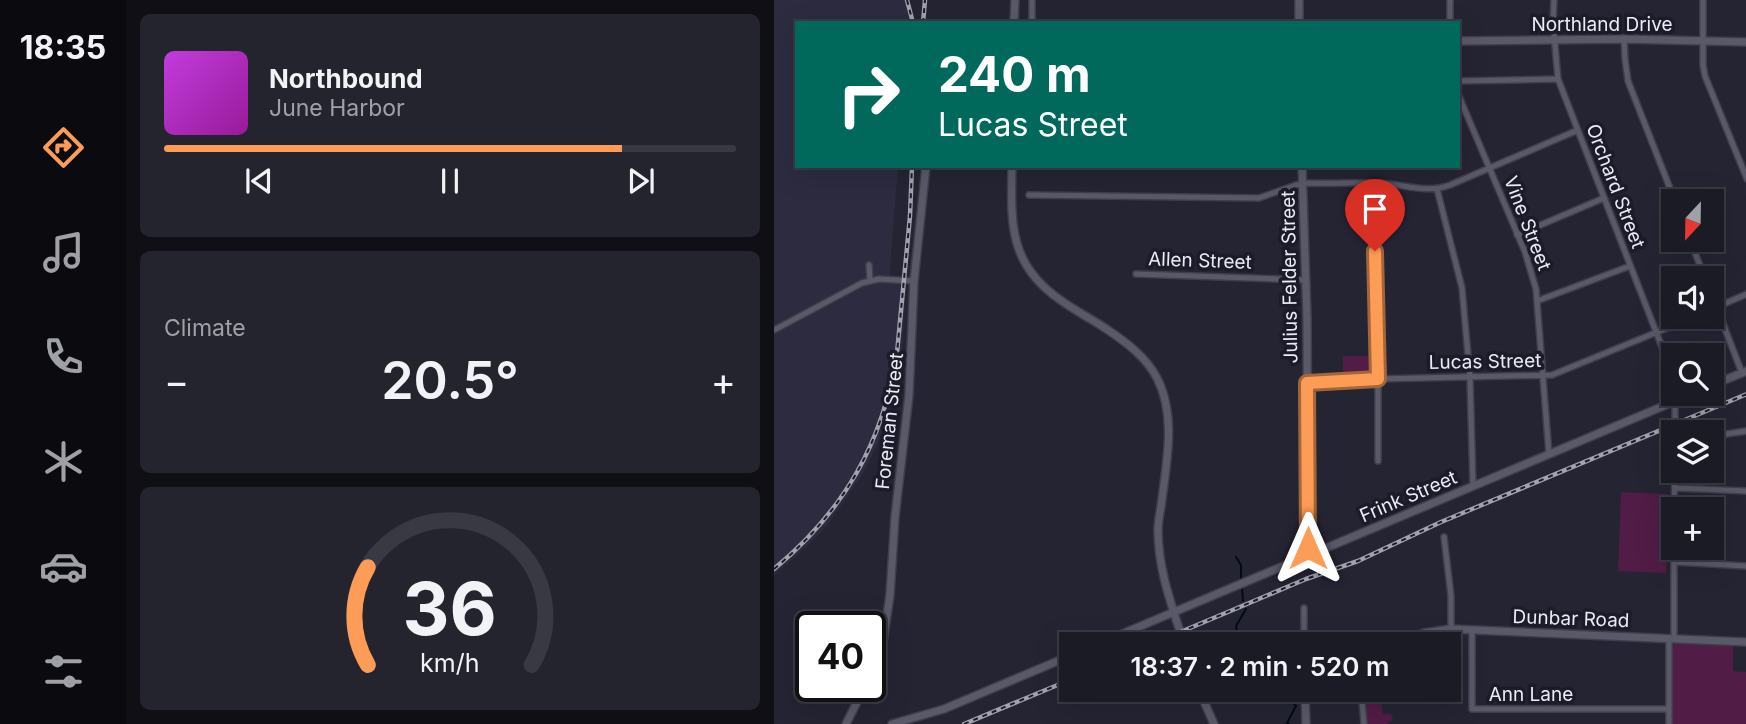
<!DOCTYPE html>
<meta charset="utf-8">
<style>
:root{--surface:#1b1b26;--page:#24242e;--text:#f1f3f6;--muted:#a0a1a7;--line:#393943;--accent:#fd9c56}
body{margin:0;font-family:Inter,sans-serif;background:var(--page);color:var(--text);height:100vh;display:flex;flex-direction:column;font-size:26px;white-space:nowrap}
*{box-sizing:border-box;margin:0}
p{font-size:23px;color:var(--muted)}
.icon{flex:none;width:38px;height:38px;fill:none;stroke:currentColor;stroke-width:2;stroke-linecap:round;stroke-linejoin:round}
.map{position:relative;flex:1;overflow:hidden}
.drawer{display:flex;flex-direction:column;gap:14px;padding:14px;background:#0f0f15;width:648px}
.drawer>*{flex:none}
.hud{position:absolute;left:21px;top:21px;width:665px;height:147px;border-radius:0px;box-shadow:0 7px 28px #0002,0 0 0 2px var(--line);background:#00695c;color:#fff;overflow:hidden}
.needle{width:46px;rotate:202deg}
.buttons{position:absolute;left:887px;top:189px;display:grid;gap:14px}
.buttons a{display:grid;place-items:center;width:63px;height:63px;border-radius:0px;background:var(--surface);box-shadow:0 7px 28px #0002,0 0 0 2px var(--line);font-size:35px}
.speed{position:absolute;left:21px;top:611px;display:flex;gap:14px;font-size:35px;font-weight:700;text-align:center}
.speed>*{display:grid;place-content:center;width:91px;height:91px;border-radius:50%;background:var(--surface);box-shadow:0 7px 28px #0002,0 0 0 2px var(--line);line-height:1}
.speed .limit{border:4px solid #111;border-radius:10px;background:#fff;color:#111}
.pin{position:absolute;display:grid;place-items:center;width:60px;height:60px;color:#fff;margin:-72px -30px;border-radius:50% 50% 50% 0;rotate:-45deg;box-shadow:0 0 7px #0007}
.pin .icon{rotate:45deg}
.me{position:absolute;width:77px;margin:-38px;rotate:0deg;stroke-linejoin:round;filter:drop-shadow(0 0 5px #0008)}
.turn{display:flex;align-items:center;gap:24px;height:147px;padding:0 28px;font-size:32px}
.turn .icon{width:91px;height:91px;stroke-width:2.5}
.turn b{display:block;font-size:49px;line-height:60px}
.big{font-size:52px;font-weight:600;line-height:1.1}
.drawer .widget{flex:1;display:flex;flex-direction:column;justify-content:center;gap:10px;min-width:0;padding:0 24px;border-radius:10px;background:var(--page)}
.drawer .dial{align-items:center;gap:0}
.dial svg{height:182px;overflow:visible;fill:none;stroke:var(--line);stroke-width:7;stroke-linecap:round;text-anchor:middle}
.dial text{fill:var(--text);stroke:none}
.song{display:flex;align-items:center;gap:21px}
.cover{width:84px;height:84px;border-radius:10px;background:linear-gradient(135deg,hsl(290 70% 55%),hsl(300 70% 35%))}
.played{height:7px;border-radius:4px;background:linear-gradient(90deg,var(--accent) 80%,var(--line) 80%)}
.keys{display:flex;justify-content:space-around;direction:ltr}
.heat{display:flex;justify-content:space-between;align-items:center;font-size:38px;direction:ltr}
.trip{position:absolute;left:285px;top:632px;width:402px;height:70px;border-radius:0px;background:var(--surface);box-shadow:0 7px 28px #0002,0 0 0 2px var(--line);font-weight:600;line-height:70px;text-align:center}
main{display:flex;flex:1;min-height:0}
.menu{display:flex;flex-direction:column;width:126px;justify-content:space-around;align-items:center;background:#0b0b0f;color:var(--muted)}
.menu .icon{width:49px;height:49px}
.menu .current{color:var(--accent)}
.menu b{font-size:32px;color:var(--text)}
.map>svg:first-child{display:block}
.built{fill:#2c2b40}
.green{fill:#511c46}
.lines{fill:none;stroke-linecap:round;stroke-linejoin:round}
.stream{stroke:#030c12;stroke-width:2}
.street-casing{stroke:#3f3e4a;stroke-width:8}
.secondary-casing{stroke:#3f3e4a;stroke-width:10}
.street{stroke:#59596a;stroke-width:5}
.secondary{stroke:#59596a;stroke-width:7}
.rail-casing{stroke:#a2a2ae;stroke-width:4.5}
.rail{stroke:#1b1b29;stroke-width:2;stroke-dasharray:5;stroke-linecap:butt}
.route-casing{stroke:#a46538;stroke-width:18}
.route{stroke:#fd9c56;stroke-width:12}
.labels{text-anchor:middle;stroke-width:7;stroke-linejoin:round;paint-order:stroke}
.street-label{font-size:19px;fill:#ebebf5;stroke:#1b1b29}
</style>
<main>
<nav class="menu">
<b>18:35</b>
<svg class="icon current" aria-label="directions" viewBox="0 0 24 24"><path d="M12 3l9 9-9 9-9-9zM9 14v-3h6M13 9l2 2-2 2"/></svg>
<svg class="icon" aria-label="music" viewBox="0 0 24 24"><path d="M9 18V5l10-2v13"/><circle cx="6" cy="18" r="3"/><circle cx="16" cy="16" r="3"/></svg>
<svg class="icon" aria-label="phone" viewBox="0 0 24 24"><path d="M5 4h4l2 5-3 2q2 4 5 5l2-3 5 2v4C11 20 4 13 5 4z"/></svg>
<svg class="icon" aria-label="climate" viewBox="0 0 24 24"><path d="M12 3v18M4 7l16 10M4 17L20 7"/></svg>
<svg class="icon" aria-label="car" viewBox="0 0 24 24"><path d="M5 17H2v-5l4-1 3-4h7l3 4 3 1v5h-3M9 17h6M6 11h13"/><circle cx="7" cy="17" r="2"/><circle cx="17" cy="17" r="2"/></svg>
<svg class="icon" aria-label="filters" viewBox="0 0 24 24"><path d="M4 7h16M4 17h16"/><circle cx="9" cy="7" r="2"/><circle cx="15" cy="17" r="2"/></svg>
</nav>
<section class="drawer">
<div class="widget">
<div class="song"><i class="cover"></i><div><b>Northbound</b><p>June Harbor</p></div></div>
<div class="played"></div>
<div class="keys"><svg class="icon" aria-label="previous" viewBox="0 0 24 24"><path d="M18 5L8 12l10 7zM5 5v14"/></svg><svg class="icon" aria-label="pause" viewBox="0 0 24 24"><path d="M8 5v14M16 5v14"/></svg><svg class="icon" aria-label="next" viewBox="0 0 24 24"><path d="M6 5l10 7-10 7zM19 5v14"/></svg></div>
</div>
<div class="widget"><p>Climate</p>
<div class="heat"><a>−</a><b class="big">20.5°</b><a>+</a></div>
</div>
<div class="widget dial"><svg viewBox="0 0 100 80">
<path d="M14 69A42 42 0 1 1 86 69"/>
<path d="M14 69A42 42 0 0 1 14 26" stroke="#fd9c56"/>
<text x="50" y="56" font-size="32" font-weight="700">36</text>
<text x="50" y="72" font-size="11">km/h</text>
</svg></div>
</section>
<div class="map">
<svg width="973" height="724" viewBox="0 0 973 724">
<rect width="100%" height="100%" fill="#242433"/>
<path class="built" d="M0,0h133l1,23h-111v143h101l-9,116 17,2 -4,63 -6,39 -18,57 -16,32 -36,52 -19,19 -33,29z"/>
<path class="green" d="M569,356h33v21l-33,1z
M847,492l47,2 -2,79 -48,-2z
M895,638l64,3v30l13,1v52h-77z
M612,696l-5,7 2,11h8l2,6 -7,4h-19l-2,-25 5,-2z"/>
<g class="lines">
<path class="stream" d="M462,557l5,8v14
M468,588l1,13
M466,644l-4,-18 10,-17
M485,690l3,2c13,0 25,4 34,14l-9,17 2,1"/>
<defs>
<path id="street" d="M258,0v23
M676,0v23
M780,0l-1,23 5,56 116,299
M929,0v65l2,11 42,103
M850,39l1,20 3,22 47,120
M684,81l100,-2
M684,94l67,158 11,37 13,165
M600,183l4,196v82
M663,189l25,99 8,90 3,108
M255,195l230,3 37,-13 12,-2c24,1 48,-1 71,0 25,1 47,11 71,2l128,-55
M743,235l87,-37
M916,240l15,38
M95,265l1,15
M362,274l169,6
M938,295l30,78
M763,301l93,-35
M938,309l35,-15
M0,330l88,-47 17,-4 35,2
M533,382l71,-3 174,-4 142,-58
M901,402v30
M938,436l35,-5
M901,488l72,3
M900,509l1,-38
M670,537l7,59v33
M900,562l73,4
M698,630v79h197
M895,638v86
M900,638v-90
M530,644v-36
M587,690l3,34"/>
<path id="secondary" d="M525,0v23
M240,23l1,-23
M684,41l166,-2 123,3
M238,166c-1,56 -4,97 47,133 16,12 33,20 49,31 19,13 38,27 49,48 19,37 10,82 5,121 -1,10 -4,21 -4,31 0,40 14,76 26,114
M528,166l5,151 1,239
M938,385l35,-14
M324,644l594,-250
M622,644l28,-11 27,-4 296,13
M96,675l13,-33 7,-47 5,-78 14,-122 5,-114 12,-115
M425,690l15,34
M531,690l1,34
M72,724l19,-38
M118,724l52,-15 128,-54"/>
</defs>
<use href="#street" class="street-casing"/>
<use href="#secondary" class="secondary-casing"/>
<use href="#street" class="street"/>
<use href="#secondary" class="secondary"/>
<defs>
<path id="rail" d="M133,0l6,23
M149,23l2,-23
M0,569c70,-58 109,-126 123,-216l13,-137 2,-50
M378,644l154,-65 52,-18 83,-39 306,-128
M190,724l108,-45"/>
</defs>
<use href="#rail" class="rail-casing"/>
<use href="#rail" class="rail"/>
</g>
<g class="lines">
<defs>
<path id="route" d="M534,548l-1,-165 71,-4 -3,-128"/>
</defs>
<use href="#route" class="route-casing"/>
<use href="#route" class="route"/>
</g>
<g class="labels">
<g class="street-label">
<text x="828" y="31">Northland Drive</text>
<text transform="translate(842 186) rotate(69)" y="7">Orchard Street</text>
<text transform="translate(754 223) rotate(69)" y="7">Vine Street</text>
<text transform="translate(426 260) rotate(2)" y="7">Allen Street</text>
<text transform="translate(515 277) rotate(-91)" y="7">Julius Felder Street</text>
<text transform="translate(711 361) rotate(-1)" y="7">Lucas Street</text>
<text transform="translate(115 421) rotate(-84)" y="7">Foreman Street</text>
<text transform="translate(634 496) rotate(-23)" y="7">Frink Street</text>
<text transform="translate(797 618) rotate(2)" y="7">Dunbar Road</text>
<text x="757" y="701">Ann Lane</text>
</g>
</g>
</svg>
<div class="buttons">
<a><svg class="needle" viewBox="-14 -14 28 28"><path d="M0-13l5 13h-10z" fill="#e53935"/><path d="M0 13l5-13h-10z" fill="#a0a1a7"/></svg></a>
<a><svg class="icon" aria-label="sound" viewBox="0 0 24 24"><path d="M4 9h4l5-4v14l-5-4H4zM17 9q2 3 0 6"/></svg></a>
<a><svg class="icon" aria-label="search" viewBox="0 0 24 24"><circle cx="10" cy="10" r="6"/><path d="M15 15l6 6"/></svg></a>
<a><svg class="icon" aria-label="layers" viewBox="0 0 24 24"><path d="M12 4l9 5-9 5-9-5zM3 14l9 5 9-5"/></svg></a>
<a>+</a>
</div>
<div class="speed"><div class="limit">40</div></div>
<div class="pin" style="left:601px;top:251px;background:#d93025"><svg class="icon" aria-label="arrive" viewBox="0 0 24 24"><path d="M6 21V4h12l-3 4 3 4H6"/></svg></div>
<svg class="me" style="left:534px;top:548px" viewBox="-20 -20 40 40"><path d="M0-17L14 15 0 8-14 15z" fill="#fd9c56" stroke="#fff" stroke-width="4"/></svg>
<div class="trip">18:37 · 2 min · 520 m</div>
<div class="hud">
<div class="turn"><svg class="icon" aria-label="right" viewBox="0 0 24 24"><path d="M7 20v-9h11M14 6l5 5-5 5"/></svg><div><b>240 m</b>Lucas Street</div></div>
</div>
</div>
</main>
